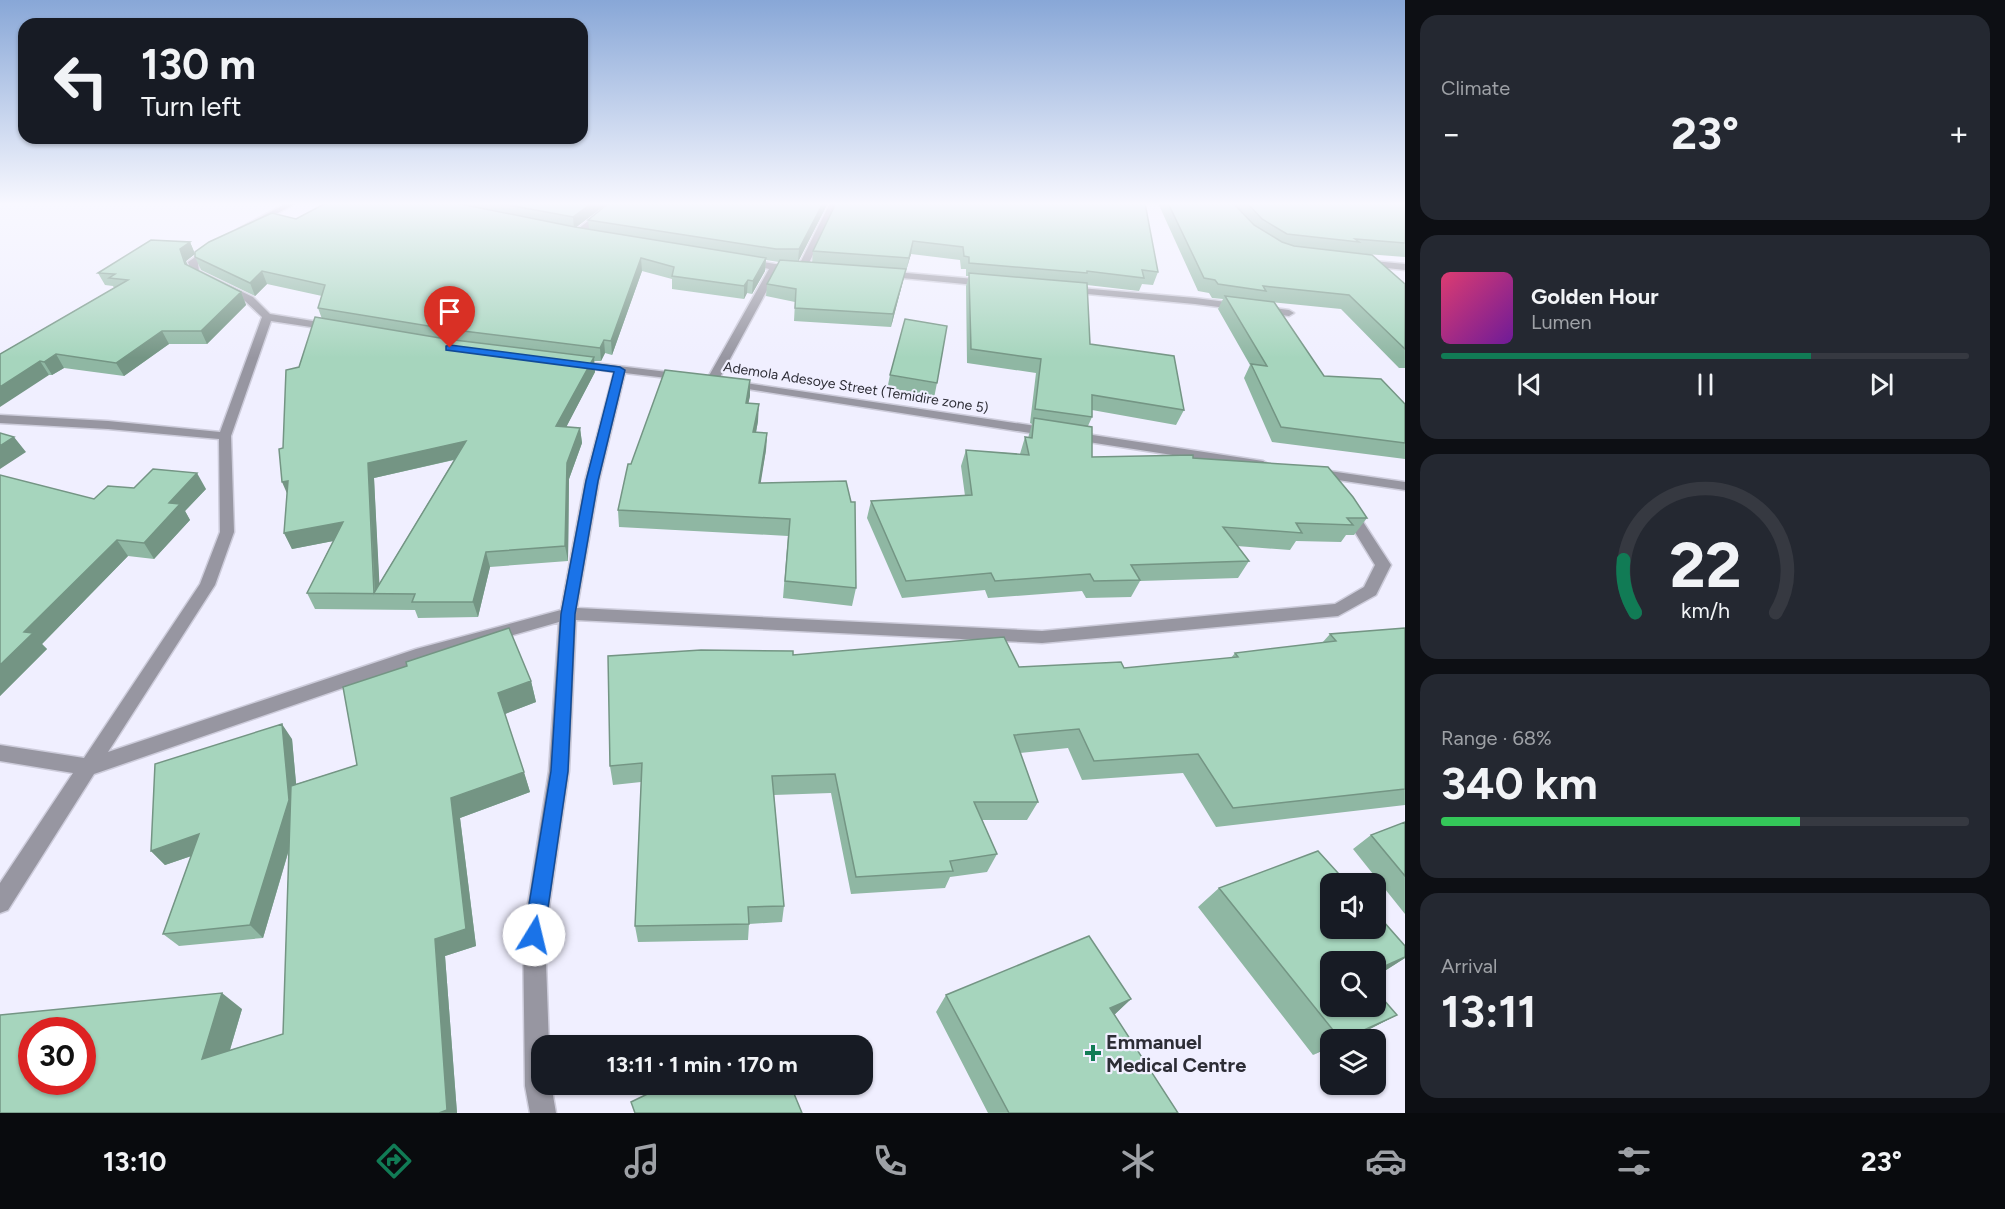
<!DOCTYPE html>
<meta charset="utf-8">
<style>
:root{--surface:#171b24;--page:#242831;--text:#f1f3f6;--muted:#9ea1a6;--line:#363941;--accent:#117b55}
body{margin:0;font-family:Figtree,sans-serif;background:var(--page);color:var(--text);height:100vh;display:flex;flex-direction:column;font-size:22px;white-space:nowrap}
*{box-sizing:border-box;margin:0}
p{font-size:20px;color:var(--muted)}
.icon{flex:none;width:33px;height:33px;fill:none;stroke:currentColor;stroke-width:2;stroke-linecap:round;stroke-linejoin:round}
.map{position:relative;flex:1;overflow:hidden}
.panel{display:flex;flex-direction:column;gap:15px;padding:15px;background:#0d0f14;width:600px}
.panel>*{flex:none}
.top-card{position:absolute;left:18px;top:18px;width:570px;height:126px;border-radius:18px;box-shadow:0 2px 4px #0004;background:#171b24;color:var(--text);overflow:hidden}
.tools{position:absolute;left:1320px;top:873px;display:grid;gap:12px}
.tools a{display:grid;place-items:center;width:66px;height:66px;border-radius:12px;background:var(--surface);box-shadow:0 2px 4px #0004;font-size:30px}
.speed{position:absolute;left:18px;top:1017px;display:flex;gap:12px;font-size:30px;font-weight:700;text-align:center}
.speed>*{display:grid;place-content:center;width:78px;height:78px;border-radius:50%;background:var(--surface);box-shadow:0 2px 4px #0004;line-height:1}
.speed .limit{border:9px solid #d22;background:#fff;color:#111}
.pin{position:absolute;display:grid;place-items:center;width:51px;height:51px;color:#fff;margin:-62px -26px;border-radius:50% 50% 50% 0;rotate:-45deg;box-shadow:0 0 6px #0007}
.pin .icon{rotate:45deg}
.me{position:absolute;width:66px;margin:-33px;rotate:9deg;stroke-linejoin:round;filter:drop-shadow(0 0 4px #0008)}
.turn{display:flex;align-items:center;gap:21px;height:126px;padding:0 24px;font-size:27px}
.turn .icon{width:78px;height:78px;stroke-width:2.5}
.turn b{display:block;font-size:42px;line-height:51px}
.big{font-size:45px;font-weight:700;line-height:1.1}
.panel .widget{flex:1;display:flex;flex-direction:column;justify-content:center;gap:9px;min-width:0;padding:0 21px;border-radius:18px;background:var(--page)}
.panel .dial{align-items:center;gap:0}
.dial svg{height:156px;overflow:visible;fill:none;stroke:var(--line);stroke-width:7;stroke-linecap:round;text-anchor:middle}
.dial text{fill:var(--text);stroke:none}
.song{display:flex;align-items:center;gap:18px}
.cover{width:72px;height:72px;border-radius:9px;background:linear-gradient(135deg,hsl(340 70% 55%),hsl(280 70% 35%))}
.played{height:6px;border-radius:3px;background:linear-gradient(90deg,var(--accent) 70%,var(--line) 70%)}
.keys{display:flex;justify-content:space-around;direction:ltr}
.heat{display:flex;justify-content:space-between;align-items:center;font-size:33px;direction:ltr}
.charge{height:9px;border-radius:4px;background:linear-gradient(90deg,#34c759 68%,var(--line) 0)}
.trip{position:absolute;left:531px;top:1035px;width:342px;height:60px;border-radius:18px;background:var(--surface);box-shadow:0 2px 4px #0004;font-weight:700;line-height:60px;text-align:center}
.tabs{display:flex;height:96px;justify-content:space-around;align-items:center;background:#090b0e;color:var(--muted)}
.tabs .icon{width:42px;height:42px}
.tabs .current{color:var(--accent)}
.tabs b{font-size:27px;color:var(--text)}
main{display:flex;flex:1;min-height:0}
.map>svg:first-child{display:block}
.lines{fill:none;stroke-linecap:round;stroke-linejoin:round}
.street-casing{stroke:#cdccdb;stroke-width:3}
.street{fill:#9796a1;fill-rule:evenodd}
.wall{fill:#8fb7a3;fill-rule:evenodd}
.shaded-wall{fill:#749584}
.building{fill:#a6d5bd;stroke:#749584;stroke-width:1.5;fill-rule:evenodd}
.route{fill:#1a73e8;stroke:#114b97;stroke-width:1.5}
.poi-dot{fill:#117b55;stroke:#f0efff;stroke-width:2}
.labels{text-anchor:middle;stroke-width:4.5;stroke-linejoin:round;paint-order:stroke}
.far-street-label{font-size:14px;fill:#2d2d36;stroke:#f0efff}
.near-poi-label{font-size:20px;font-weight:bold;fill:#2d2d36;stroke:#f0efff;text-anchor:start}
</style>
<main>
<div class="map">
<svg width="1405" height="1113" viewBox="0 0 1405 1113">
<rect width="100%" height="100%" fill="#f0efff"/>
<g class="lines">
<defs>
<path id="street" d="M287,203h9l-51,28 -7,-2z
M611,203h9l-40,33h-6v-4z
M830,203h8l-31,64 -5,3h-24l-60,111 -6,3 -4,-1 -2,-2 63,-112 -27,-7 5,-3 28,5 24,1z
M210,247l8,2 -20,14 1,8 54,26 17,17 61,10 5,3 -5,3 -60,-9 -40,115 3,96 -19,53 -107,167 308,-103 145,-39 24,-129 29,-109 -41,-6v-4l4,-1 107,13 6,3 -6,3 -59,-7 -26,108 -22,127 465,23 293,-27 29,-17 11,-22 -33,-54 7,-5 5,2 37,57 -15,30 -38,21 -296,27 -466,-23 -7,151 -24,164 4,111h-7v38h9l5,29h-26l-5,-27 -2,-151 26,-164 10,-149 -141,40 -324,112 -86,136 -8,3v-30l73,-110 -73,-12v-16l84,13 116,-174 20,-52 -1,-93 -111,-10 -108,-6v-8l108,6 112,11 42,-115 -17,-16 -53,-27 -4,-12z
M1363,260l42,4v6l-45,-5v-4z
M884,271l102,9 5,3 -5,3 -105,-10 -2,-2z
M1069,287l126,11 94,12 5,3 -5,3 -94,-12 -129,-12 -2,-2z
M732,381l317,47 6,4 -6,4 -321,-50 -2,-2z
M1073,432l190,29 7,4 -7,4 -194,-30 -2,-3z
M1316,469l89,13v8l-94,-14 -2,-3 2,-3z"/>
</defs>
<use href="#street" class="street-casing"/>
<use href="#street" class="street"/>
</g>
<path class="wall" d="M326,203h282l-32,24 13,2 -1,-9 240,-17 -30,59 14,1 1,-12 23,-48 322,69 -5,13 -11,-1 -3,7 -52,-6 3,59 94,66 -8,15 -84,-15v7l-4,9 4,31 101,1 174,60 -13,17h-8l-5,7 -45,-1 -6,9 -53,-4 12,15 -11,17 -98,3 -9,16 -45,1 -4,-7 -94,7 -3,-8 -83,8 -35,-80 4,-17 94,-5 -4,-30 5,-16 54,4 5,-17 3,1 4,-14 -2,-1 6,-50 -69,-10 -1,-77 3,-10h-3v-7h-5l-1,-9 -49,-6 -5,17h-1l-2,10 -12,46 -97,-6 1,-19 -29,-6 1,-12 12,-22 -13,-2 -1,11 -13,23 -5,-1 -3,6 -72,-10v-10l-30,-8 -30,84 -7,-2 -4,8h-7l1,11 -29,55 14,1 2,15 -13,36 -1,82 -78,6 -12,50 -60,1 -3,-8 -100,-1 -8,-16 26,-52 -41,8 -8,-16 3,-40 -4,-45 16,-81 23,-48 -4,-11 4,-12 -55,-12 -12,12 -54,-26 -6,-13 101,-38zM454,460l-75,124 -5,-106z
M1158,203h247v54l-52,-4 52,31v84h-6l-58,-59 -80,-8 63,75 81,28v55l-133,-17 -28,-64 6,-13 -32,-56 5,-10 -11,-1 -3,-5 -11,-2z
M190,242l5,12 -9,7 1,4 54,27 5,13 -39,39h-38l-45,32 -60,-8 -12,7h-3l-49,-21 114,-66 -1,-2 -8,-1 -7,-12z
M890,375l47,8 -3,15 -47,-8z
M750,396l-2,7 10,18 -2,11 11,1 -1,17 -6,33 96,105 -4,18 -69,-8 5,-62 -169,-9 -1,-17 13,-46z
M0,475l94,24 40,-11 72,1 -21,22 5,9 -36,39 -26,-3 -86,88 5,5 -47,47z
M1405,628v177l-189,22 -33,-54 -101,7 -14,-32 -48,5 18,49 -11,18h-45l15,34 -10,18 -37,5 -5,11 -94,6 -20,-101 -57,2 10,111 -2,16 -33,2 -1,16 -110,2 -3,-16 6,-144 -28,3 -3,-19 183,-111 226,12 105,1 107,-10 4,-5 87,-10 8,-9z
M531,681l5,21 -31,12 25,78 -70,26 16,128 -31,10 12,157h-457l242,-104 -12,41 53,-16 6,-184 -26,88 -84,8 -16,-12 28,-78 -26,9 -14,-14 141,-112 4,45 61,-19z
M1405,822v92l-52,-65 18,-14z
M1219,888l186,58v12l-22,14 -53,-10 67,53 -31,16 -18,9h-18v7l-17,8 -115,-148z
M946,995l185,4 -17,16 64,98h-190l-52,-101z"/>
<path class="shaded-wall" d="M592,203h16l-34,26 -1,-12z
M823,203h5l-30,59 1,-13z
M913,241l-2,13 -5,17 3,-13z
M190,242l5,12 -9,7 5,15 -11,-27z
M641,258l1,13 -30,84 -1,-14z
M766,258l-1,13 -13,23 1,-13z
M906,269l-3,12 -12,46 2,-13z
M262,271l5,13 -12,12 -5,-13z
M748,280l-1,13 -3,6v-13z
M241,292l5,13 -39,39 -6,-13z
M162,331l7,13 -45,32 -8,-13z
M604,340l1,13 -4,8 -1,-13z
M56,354l8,14 -12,7 -8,-13z
M594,357l1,15 -36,69 -3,-15z
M40,361l9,14 -49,32v-20z
M750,380v16l-5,24 1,-17z
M759,404l-1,17 -5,28v-17z
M580,428l2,15 -13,36 -1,82 -3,-15 2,-83z
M767,433l-1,17 -8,50 1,-17z
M14,437l12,15 -26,17v-23z
M466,441l4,15 -96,22 6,116h-5l-7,-131z
M197,473l9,16 -21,22 5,9 -36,39 -10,-16 25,-40z
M288,481l1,17 -7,-16z
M343,522l6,16 -57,11 -8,-16z
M117,540l11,16 -86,88 5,5 -47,47v-31l24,-33z
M486,552l4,15 -12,50 -5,-15z
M531,681l5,21 -31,12 -7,-21z
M282,724l10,15 7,76 -36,123 -13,-13z
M524,772l6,20 -70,26 16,128 -31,10 12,157h-18l-4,-174 16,-141z
M199,834l13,15 -47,16 -14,-14z
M1405,957v1l-22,14 -7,3v-5z
M222,993l20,16 -19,64 -21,-14z
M1131,999l-18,17 -3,-8z
M1397,1015l-31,16 -18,9h-6z
M1330,1046v1l-17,8z"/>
<path class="building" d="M326,203h129l120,24 191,31 -13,23 -5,-1 -4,6 -72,-10 2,-9 -33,-9 -30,83 -7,-1 -4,8 -153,-19 -129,-21 7,-23 -63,-14 -12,12 -55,-26v-5l14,-10 63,-29 24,6z
M498,203h94l-19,14z
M609,203h214l-24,46h-23l-188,-29z
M836,203h309l13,69 -16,-2 2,8 -57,-7v2l-118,-10v-6l-5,-1 -1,-9 -50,-6 -4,17 -96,-7z
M1168,203h65l21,22 28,17 12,4 78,9 33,29v65l-56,-54 -86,-9 3,5 -48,-7 -3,-4 -11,-2z
M1247,203h158v40l-50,-4 4,3 -72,-8 -25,-15z
M151,240l39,2 -10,7 5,15 56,28 -40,39h-39l-46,32 -60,-9 -12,8 -4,-1 -40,26v-33l128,-74 -19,-2 6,-4 -17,-1z
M780,260l126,9 -13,45 -98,-6 1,-19 -29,-5z
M969,273l118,10 3,61 84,12 10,54 -92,-15v22l-57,-8 6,-50 -70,-10z
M1225,296l49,6 50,74 57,3 24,25v39l-124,-16 -30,-63 16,2z
M315,317l131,22 148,18 -38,69 24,2 -13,35 -2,83 -79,6 -13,50h-61l3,-8 -108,-1 36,-71 -59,11 4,-52 -6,1 -3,-33 4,-1 3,-78 13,-3zM466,441l-92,152 -6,-130z
M905,319l42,7 -10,57 -47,-8z
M665,370l85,10 -4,23 13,1 -6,28 14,1 -8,50 87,-2 5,21h4l1,86 -71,-7 5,-62 -172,-9 10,-46h3z
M1034,418l58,9v30l101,-2v3l135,9 25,30 14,21h-20l6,7 -57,-2 6,10 -79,-6 26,34 -118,4 9,15 -46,1 -4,-7 -95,7 -4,-8 -85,8 -35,-80 101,-6 -6,-45 63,5 -4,-18 7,1z
M0,433l14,4 -14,9z
M153,469l44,4 -28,30 11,1 -36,39 -27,-3 -93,92 9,1 -33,32v-190l94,24 14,-13 26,2z
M509,628l22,53 -33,12 26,79 -73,26 15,131 -31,10 12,171 -8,3h-439v-98l222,-22 -20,66 81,-25 8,-248 66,-21 -14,-78 64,-21 -1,-4zM32,1030h50v52h-50z
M1405,628v161l-172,19 -35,-54 -104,7 -15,-32 -65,6 24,67h-64l23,52 -47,7 3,10 -97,6 -21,-103 -63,2 12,130 -36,1 1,17 -114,2 7,-163 -32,3 -2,-110 93,-6 92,1v4l211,-18 15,30 102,-5 3,6 114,-11 -3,-4 101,-12 -6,-7z
M282,724l7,76 -39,125 -87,9 36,-100 -48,17 4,-87z
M1405,822v54l-34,-41z
M1318,851l30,33h-18v44h46v-15l29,33v11l-29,13v-8h-46v44h46v-15l21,24 -55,25h-1l-122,-152z
M1089,936l42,63 -21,9 68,105h-169l-63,-118z
M770,1036l4,10h-23z
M668,1084h122l12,29h-167l-4,-11z"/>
<linearGradient id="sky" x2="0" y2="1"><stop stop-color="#88a7d7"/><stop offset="0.57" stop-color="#f8f8ff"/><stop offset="1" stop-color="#f8f8ff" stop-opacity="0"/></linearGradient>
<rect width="1405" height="358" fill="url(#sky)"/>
<path class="route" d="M450,345l170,22 5,3 -27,111 -23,133 -7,157 -24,164 -3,8 -7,3 -7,-3 -3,-8 27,-164 10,-157 25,-133 28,-109 -168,-22v-4z"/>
<path class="poi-dot" d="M1090 1044h6v6h6v6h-6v6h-6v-6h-6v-6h6z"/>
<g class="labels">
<g class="far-street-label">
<text transform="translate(856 387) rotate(9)" y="5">Ademola Adesoye Street (Temidire zone 5)</text>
</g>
<g class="near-poi-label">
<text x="1106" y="1049">Emmanuel<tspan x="1106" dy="23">Medical Centre</tspan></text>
</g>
</g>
</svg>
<div class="tools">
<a><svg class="icon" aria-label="sound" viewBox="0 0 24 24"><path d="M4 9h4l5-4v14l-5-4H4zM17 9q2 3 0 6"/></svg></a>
<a><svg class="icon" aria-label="search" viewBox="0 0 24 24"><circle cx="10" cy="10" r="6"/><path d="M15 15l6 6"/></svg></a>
<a><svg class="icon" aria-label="layers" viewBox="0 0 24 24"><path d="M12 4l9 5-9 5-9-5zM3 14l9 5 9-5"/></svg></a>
</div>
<div class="speed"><div class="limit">30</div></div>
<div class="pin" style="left:450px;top:348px;background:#d93025"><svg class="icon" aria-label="arrive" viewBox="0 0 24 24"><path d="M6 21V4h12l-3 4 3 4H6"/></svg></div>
<svg class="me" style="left:534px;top:935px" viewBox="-20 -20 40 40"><circle r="19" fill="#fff"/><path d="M0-13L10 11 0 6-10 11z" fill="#1a73e8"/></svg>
<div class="trip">13:11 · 1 min · 170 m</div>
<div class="top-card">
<div class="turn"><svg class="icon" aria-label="left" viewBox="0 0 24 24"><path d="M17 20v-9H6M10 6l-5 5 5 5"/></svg><div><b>130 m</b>Turn left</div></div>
</div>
</div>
<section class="panel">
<div class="widget"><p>Climate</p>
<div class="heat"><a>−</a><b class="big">23°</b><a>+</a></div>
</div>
<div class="widget">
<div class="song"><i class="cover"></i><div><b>Golden Hour</b><p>Lumen</p></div></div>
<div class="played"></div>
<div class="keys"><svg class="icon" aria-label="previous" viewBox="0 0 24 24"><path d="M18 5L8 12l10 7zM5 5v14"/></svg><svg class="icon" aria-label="pause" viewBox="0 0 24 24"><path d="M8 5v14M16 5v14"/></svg><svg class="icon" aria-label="next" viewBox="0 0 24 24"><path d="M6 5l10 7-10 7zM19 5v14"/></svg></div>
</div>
<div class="widget dial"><svg viewBox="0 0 100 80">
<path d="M14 69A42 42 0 1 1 86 69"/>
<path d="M14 69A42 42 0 0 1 8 42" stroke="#117b55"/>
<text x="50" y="56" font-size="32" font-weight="700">22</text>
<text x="50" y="72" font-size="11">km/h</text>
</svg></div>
<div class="widget"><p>Range · 68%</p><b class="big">340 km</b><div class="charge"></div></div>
<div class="widget"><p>Arrival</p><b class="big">13:11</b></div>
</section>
</main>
<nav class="tabs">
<b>13:10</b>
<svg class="icon current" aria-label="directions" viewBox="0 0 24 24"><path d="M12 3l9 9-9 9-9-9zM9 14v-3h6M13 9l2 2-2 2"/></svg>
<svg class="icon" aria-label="music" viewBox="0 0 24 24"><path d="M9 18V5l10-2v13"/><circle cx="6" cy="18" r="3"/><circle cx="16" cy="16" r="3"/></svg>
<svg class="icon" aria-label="phone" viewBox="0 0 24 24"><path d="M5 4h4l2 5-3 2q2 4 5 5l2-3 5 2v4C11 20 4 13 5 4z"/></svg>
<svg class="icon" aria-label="climate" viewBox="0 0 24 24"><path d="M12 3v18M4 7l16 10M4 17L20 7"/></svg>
<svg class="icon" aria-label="car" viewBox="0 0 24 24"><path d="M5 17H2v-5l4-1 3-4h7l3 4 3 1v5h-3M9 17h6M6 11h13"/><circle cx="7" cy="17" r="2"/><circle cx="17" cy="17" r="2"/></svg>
<svg class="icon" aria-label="filters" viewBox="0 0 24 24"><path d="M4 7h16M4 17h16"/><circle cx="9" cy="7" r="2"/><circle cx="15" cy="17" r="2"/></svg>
<b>23°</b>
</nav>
